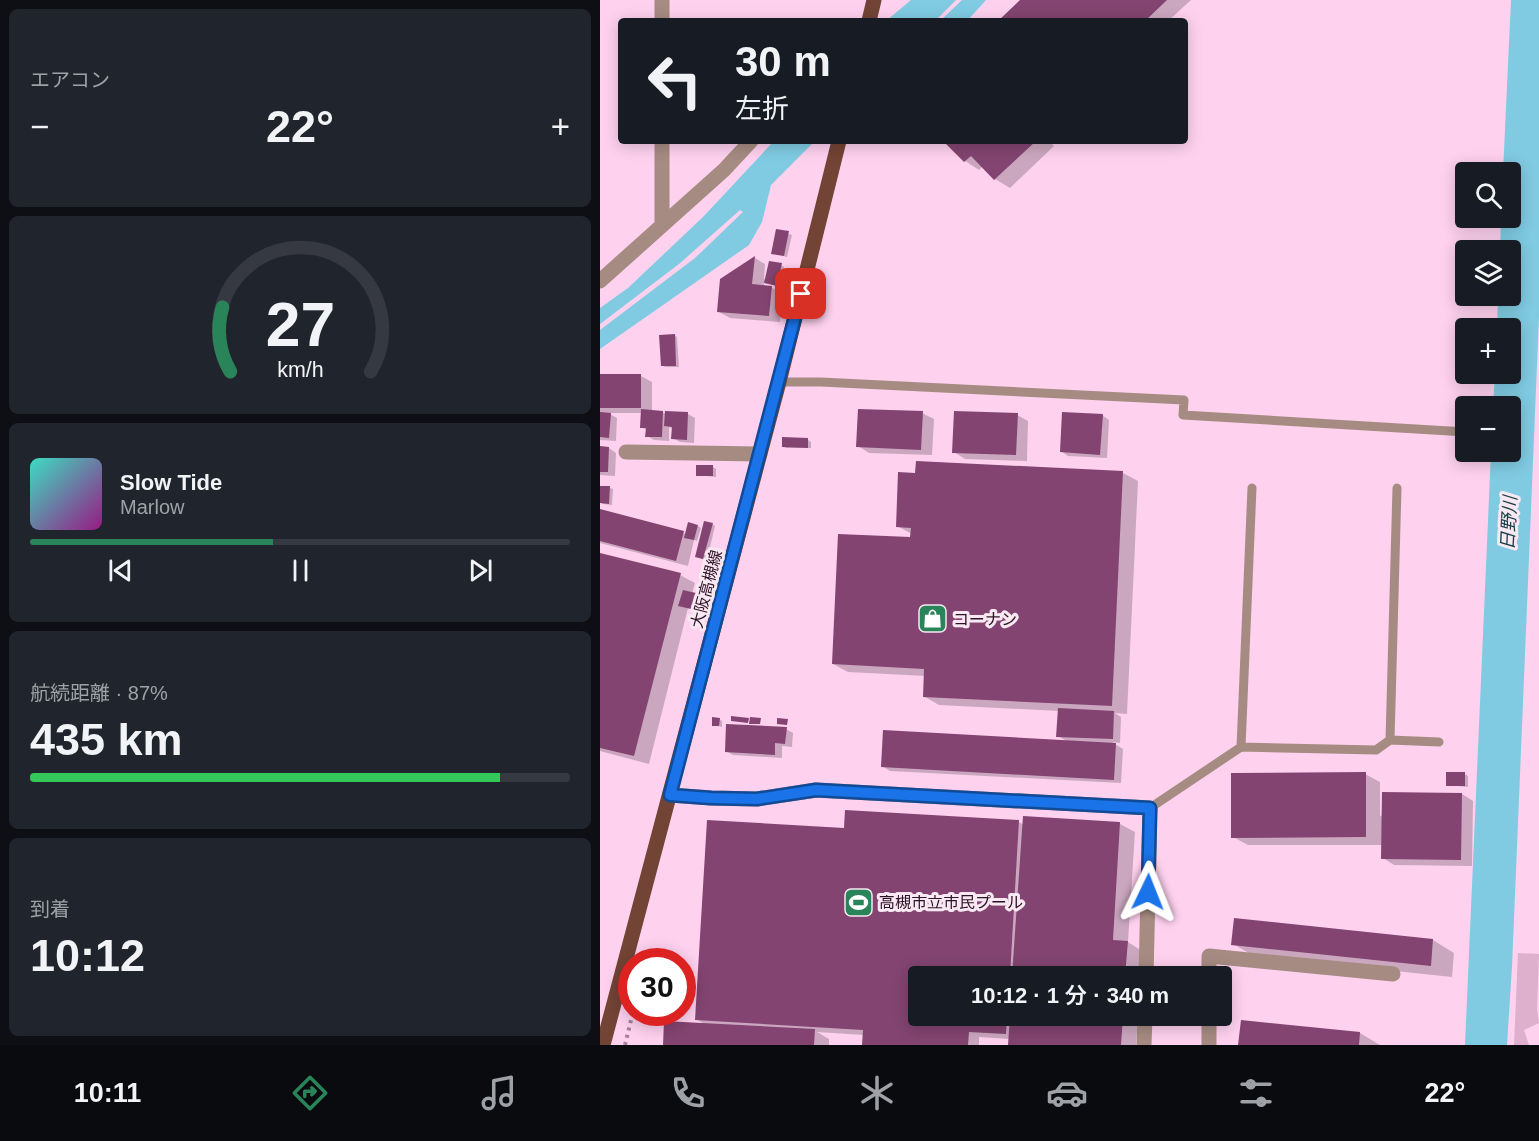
<!DOCTYPE html>
<html lang="ja">
<meta charset="utf-8">
<style>
:root{--surface:#171b24;--page:#20242c;--text:#f1f3f6;--muted:#9ea1a6;--line:#363941;--accent:#2a8459}
body{margin:0;font-family:Arial,"Noto Sans JP",sans-serif;background:var(--page);color:var(--text);height:100vh;display:flex;flex-direction:column;font-size:22px;white-space:nowrap}
*{box-sizing:border-box;margin:0}
p{font-size:20px;color:var(--muted)}
.icon{flex:none;width:33px;height:33px;fill:none;stroke:currentColor;stroke-width:2;stroke-linecap:round;stroke-linejoin:round}
.map{position:relative;flex:1;overflow:hidden}
.sheet{display:flex;flex-direction:column;gap:9px;padding:9px;background:#0d0f14;width:600px}
.sheet>*{flex:none}
.guide{position:absolute;left:18px;top:18px;width:570px;height:126px;border-radius:6px;box-shadow:0 3px 15px #0003;background:#171b24;color:var(--text);overflow:hidden}
.buttons{position:absolute;left:855px;top:162px;display:grid;gap:12px}
.buttons a{display:grid;place-items:center;width:66px;height:66px;border-radius:6px;background:var(--surface);box-shadow:0 3px 15px #0003;font-size:30px}
.speed{position:absolute;left:18px;top:948px;display:flex;gap:12px;font-size:30px;font-weight:700;text-align:center}
.speed>*{display:grid;place-content:center;width:78px;height:78px;border-radius:50%;background:var(--surface);box-shadow:0 3px 15px #0003;line-height:1}
.speed .limit{border:9px solid #d22;background:#fff;color:#111}
.pin{position:absolute;display:grid;place-items:center;width:51px;height:51px;color:#fff;margin:-26px;border-radius:12px;box-shadow:0 3px 9px #0006}
.me{position:absolute;width:66px;margin:-33px;rotate:2deg;stroke-linejoin:round;filter:drop-shadow(0 0 4px #0008)}
.turn{display:flex;align-items:center;gap:21px;height:126px;padding:0 18px;font-size:27px}
.turn .icon{width:78px;height:78px;stroke-width:2.5}
.turn b{display:block;font-size:42px;line-height:51px}
.big{font-size:45px;font-weight:600;line-height:1.1}
.sheet .tile{flex:1;display:flex;flex-direction:column;justify-content:center;gap:9px;min-width:0;padding:0 21px;border-radius:9px;background:var(--page)}
.sheet .dial{align-items:center;gap:0}
.dial svg{height:156px;overflow:visible;fill:none;stroke:var(--line);stroke-width:7;stroke-linecap:round;text-anchor:middle}
.dial text{fill:var(--text);stroke:none}
.song{display:flex;align-items:center;gap:18px}
.cover{width:72px;height:72px;border-radius:9px;background:linear-gradient(135deg,hsl(170 70% 55%),hsl(310 70% 35%))}
.played{height:6px;border-radius:3px;background:linear-gradient(90deg,var(--accent) 45%,var(--line) 45%)}
.keys{display:flex;justify-content:space-around;direction:ltr}
.heat{display:flex;justify-content:space-between;align-items:center;font-size:33px;direction:ltr}
.charge{height:9px;border-radius:4px;background:linear-gradient(90deg,#34c759 87%,var(--line) 0)}
.trip{position:absolute;left:308px;top:966px;width:324px;height:60px;border-radius:6px;background:var(--surface);box-shadow:0 3px 15px #0003;font-weight:600;line-height:60px;text-align:center}
.menu{display:flex;height:96px;justify-content:space-around;align-items:center;background:#090b0e;color:var(--muted)}
.menu .icon{width:42px;height:42px}
.menu .current{color:var(--accent)}
.menu b{font-size:27px;color:var(--text)}
main{display:flex;flex:1;min-height:0}
.map>svg:first-child{display:block}
.green{fill:#deb0ce}
.water{fill:#80cbe2}
.shadow{fill:#0003}
.building{fill:#834471}
.lines{fill:none;stroke-linecap:round;stroke-linejoin:round}
.path{stroke:#a6819a;stroke-width:4;stroke-dasharray:3 4.5;stroke-linecap:butt}
.service{stroke:#a68b82;stroke-width:9}
.minor{stroke:#a68b82;stroke-width:15}
.primary{stroke:#724435;stroke-width:15}
.route-casing{stroke:#114b97;stroke-width:15}
.route{stroke:#1a73e8;stroke-width:10}
.labels{text-anchor:middle;stroke-width:6;stroke-linejoin:round;paint-order:stroke}
.street-label{font-size:16px;fill:#2c1225;stroke:#f8e8f2}
.poi-label{font-size:16px;fill:#2c1225;stroke:#f8e8f2;text-anchor:start}
.water-label{font-size:18px;font-style:italic;fill:#193d47;stroke:#f8e8f2}
</style>
<main>
<section class="sheet">
<div class="tile"><p>エアコン</p>
<div class="heat"><a>−</a><b class="big">22°</b><a>+</a></div>
</div>
<div class="tile dial"><svg viewBox="0 0 100 80">
<path d="M14 69A42 42 0 1 1 86 69"/>
<path d="M14 69A42 42 0 0 1 10 36" stroke="#2a8459"/>
<text x="50" y="56" font-size="32" font-weight="700">27</text>
<text x="50" y="72" font-size="11">km/h</text>
</svg></div>
<div class="tile">
<div class="song"><i class="cover"></i><div><b>Slow Tide</b><p>Marlow</p></div></div>
<div class="played"></div>
<div class="keys"><svg class="icon" aria-label="previous" viewBox="0 0 24 24"><path d="M18 5L8 12l10 7zM5 5v14"/></svg><svg class="icon" aria-label="pause" viewBox="0 0 24 24"><path d="M8 5v14M16 5v14"/></svg><svg class="icon" aria-label="next" viewBox="0 0 24 24"><path d="M6 5l10 7-10 7zM19 5v14"/></svg></div>
</div>
<div class="tile"><p>航続距離 · 87%</p><b class="big">435 km</b><div class="charge"></div></div>
<div class="tile"><p>到着</p><b class="big">10:12</b></div>
</section>
<div class="map">
<svg width="939" height="1045" viewBox="0 0 939 1045">
<rect width="100%" height="100%" fill="#fed1ef"/>
<path class="green" d="M918,953l21,1 -2,55 2,14 -15,7 5,15h-15z"/>
<path class="water" d="M311,0h45l-21,21h-49z
M362,0h24l-19,21h-27z
M911,0h28v317l-27,650 -5,78h-42l26,-593h19v-46h-17l2,-32h15v-46h-13l1,-32h12v-46h-10l1,-32h9v-46h-7z
M174,141h41l-44,44 -9,37 -13,23 -149,104v-19l95,-72 48,-46 -3,-2 -61,54 -79,60v-16l28,-20 75,-71z"/>
<path class="shadow" d="M422,0h169l-23,21h-168z
M345,141h104l5,5 -44,42 -15,-9 -12,-13 -4,4 -14,-9z
M177,230l15,5 -5,22 -14,-4z
M155,258l10,6 -1,15 2,1 15,-15 3,2 -3,19 -17,-4v5h7l11,7 -2,28 -50,-4 -11,-6z
M74,335l3,2 2,30h-14l-3,-2z
M0,375l41,1 11,6v29l10,1 5,2v-1l21,1 7,4 -1,25 -14,-1 -7,-4v-9l-4,-2v14l-15,-1 -7,-4v-6l-6,-3 1,-14h-34l9,5 -1,23 -16,-1z
M322,413l12,6 -2,36 -63,-2 -11,-7z
M417,415l11,6 -1,40 -62,-2 -11,-7z
M502,415l7,5 -2,38 -39,-2 -7,-5z
M208,440l3,2v6h-25l-3,-2z
M0,448h9l7,5 -1,23 -15,-1z
M113,467l3,2v8l-19,-2z
M523,473l15,8 -11,233 -12,-1 6,4 -1,26 -8,-1 11,7 -2,34 -231,-12 -8,-5 186,-24 -10,-6 1,-25 -120,-6 -14,-8 1,-21 -78,-4 -15,-8 79,-126v-4l-15,-8z
M10,488l3,1 -1,16 -9,-1 -3,-2z
M0,511l86,23 12,-8 3,2 -4,13 -3,-1 -6,26 -88,-23z
M112,524l3,2 -8,34 -8,-2z
M0,554l80,21 15,8 -3,11 6,2 -4,14 -6,-2 -39,156 -49,-13z
M119,719l3,2v6l-9,-2z
M186,729l7,4 -1,14 -10,-1v12l-49,-3 -7,-4z
M765,774l15,8v34l82,-22 11,7 -1,65 -78,-1 -11,-7v-13h-135l-15,-8z
M865,774l3,2v11l-21,-2z
M424,818l96,6 15,8 -7,110 14,9 -2,25h-222v40h220l-2,29h-127l1,-6 -31,-2v8h-115v-10l-47,-3 12,7v6h-165l42,-20 -10,-6 150,-190 173,-7 5,3z
M833,940l21,13 -2,24 -198,-21 -21,-12z
M760,1033l20,12h-140z"/>
<path class="building" d="M420,0h147l-22,21h-147z
M343,141h93l-42,39 -23,-24 -7,6z
M176,229l13,2 -5,25 -13,-2z
M155,256l-3,28 20,2 -3,30 -52,-4 3,-33z
M169,261l13,2 -5,23 -13,-3z
M75,334l1,32h-15l-2,-31z
M0,374h41v34h-41z
M41,409l22,2 -1,26h-17l1,-9h-6z
M258,409l65,2 -2,39 -65,-3z
M65,411l23,1 -1,28 -16,-1 1,-12 -8,-1z
M354,411l64,2 -2,42 -64,-2z
M0,412l11,1 -2,25 -9,-1z
M462,412l41,2 -3,41 -40,-3z
M182,437l26,1v10l-26,-1z
M0,446l9,1 -1,25h-8z
M316,461l207,10 -11,235 -189,-9 1,-28 -92,-5 6,-130 72,3 1,-9 -15,-1 2,-55 17,1z
M96,465h17v11h-17z
M0,486h10l-1,18 -9,-1z
M0,509l84,22 -8,30 -76,-20z
M104,521l9,2 -10,36 -8,-2z
M88,522l10,3 -4,15 -10,-2z
M0,553l81,20 -47,183 -34,-8z
M83,590l13,3 -5,16 -13,-3z
M458,708l56,3 -1,28 -57,-2z
M131,716l18,2 -1,5 -17,-2z
M112,717l8,1 -1,8h-7z
M150,717l11,1 -1,6h-11z
M177,718l11,1 -1,6 -10,-1z
M126,724l61,3 -2,17 -10,-1v12l-50,-3z
M283,730l233,13 -2,37 -233,-13z
M766,772v65l-135,1v-65z
M846,772h19v14h-19z
M782,792l80,1 -1,67 -80,-1z
M245,810l174,10 -9,156h-92v40h89l-1,18 -37,-2 -1,13h-106l1,-15 -168,-10 12,-200 137,8z
M423,816l97,6 -7,118 15,1 -3,35h-113z
M634,918l199,21 -2,27 -200,-21z
M410,1016h113l-2,29h-113z
M641,1020l119,12 -1,13h-121z
M64,1021l151,8 -1,16h-151z"/>
<g class="lines">
<path class="path" d="M25,1045l8,-33"/>
<path class="service" d="M179,382h42l363,18 -1,15 283,17
M790,740l7,-252
M641,747l11,-259
M550,808l91,-61 135,3 14,-10 49,2"/>
<path class="minor" d="M62,0v21
M62,141v84
M0,281l124,-111 27,-29
M26,452l134,2
M70,795l41,3 46,1 59,-9 334,18 -4,168
M609,976v-20l184,18
M544,1045l1,-29
M609,1045v-29"/>
<path class="primary" d="M269,21l5,-21
M3,1045l176,-663 60,-241"/>
</g>
<g class="lines">
<defs>
<path id="route" d="M201,294l-131,501 41,3 46,1 59,-9 334,18 -2,84"/>
</defs>
<use href="#route" class="route-casing"/>
<use href="#route" class="route"/>
</g>
<defs>
<symbol id="shop-square" viewBox="-11 -11 22 22"><rect x="-9" y="-9" width="18" height="18" rx="4" fill="#2a8459" stroke="#f8e8f2"/><path d="M-5-2.5h2.3a2.7 3.5 0 0 1 5.4 0H5L5.5 6h-11ZM-1.5-2.5h3a1.5 2.3 0 0 0-3 0Z" fill="#fff"/></symbol>
<symbol id="stadium-square" viewBox="-11 -11 22 22"><rect x="-9" y="-9" width="18" height="18" rx="4" fill="#2a8459" stroke="#f8e8f2"/><path d="M0-5a6.5 5 0 1 0 0 10a6.5 5 0 1 0 0-10ZM-3.5-1.8h7v3.6h-7Z" fill="#fff"/></symbol>
</defs>
<g fill-rule="evenodd">
<use href="#shop-square" x="316" y="602" width="33" height="33"/>
<use href="#stadium-square" x="242" y="886" width="33" height="33"/>
</g>
<g class="labels">
<g class="street-label">
<text transform="translate(106 589) rotate(-75)" y="6">大阪高槻線</text>
</g>
<g class="poi-label">
<text x="353" y="625">コーナン</text>
<text x="279" y="908">高槻市立市民プール</text>
</g>
<g class="water-label">
<text transform="translate(909 523) rotate(-87)" y="6">日野川</text>
</g>
</g>
</svg>
<div class="buttons">
<a><svg class="icon" aria-label="search" viewBox="0 0 24 24"><circle cx="10" cy="10" r="6"/><path d="M15 15l6 6"/></svg></a>
<a><svg class="icon" aria-label="layers" viewBox="0 0 24 24"><path d="M12 4l9 5-9 5-9-5zM3 14l9 5 9-5"/></svg></a>
<a>+</a>
<a>−</a>
</div>
<div class="speed"><div class="limit">30</div></div>
<div class="pin" style="left:201px;top:294px;background:#d93025"><svg class="icon" aria-label="arrive" viewBox="0 0 24 24"><path d="M6 21V4h12l-3 4 3 4H6"/></svg></div>
<svg class="me" style="left:548px;top:892px" viewBox="-20 -20 40 40"><path d="M0-17L14 15 0 8-14 15z" fill="#1a73e8" stroke="#fff" stroke-width="4"/></svg>
<div class="trip">10:12 · 1 分 · 340 m</div>
<div class="guide">
<div class="turn"><svg class="icon" aria-label="left" viewBox="0 0 24 24"><path d="M17 20v-9H6M10 6l-5 5 5 5"/></svg><div><b>30 m</b>左折</div></div>
</div>
</div>
</main>
<nav class="menu">
<b>10:11</b>
<svg class="icon current" aria-label="directions" viewBox="0 0 24 24"><path d="M12 3l9 9-9 9-9-9zM9 14v-3h6M13 9l2 2-2 2"/></svg>
<svg class="icon" aria-label="music" viewBox="0 0 24 24"><path d="M9 18V5l10-2v13"/><circle cx="6" cy="18" r="3"/><circle cx="16" cy="16" r="3"/></svg>
<svg class="icon" aria-label="phone" viewBox="0 0 24 24"><path d="M5 4h4l2 5-3 2q2 4 5 5l2-3 5 2v4C11 20 4 13 5 4z"/></svg>
<svg class="icon" aria-label="climate" viewBox="0 0 24 24"><path d="M12 3v18M4 7l16 10M4 17L20 7"/></svg>
<svg class="icon" aria-label="car" viewBox="0 0 24 24"><path d="M5 17H2v-5l4-1 3-4h7l3 4 3 1v5h-3M9 17h6M6 11h13"/><circle cx="7" cy="17" r="2"/><circle cx="17" cy="17" r="2"/></svg>
<svg class="icon" aria-label="filters" viewBox="0 0 24 24"><path d="M4 7h16M4 17h16"/><circle cx="9" cy="7" r="2"/><circle cx="15" cy="17" r="2"/></svg>
<b>22°</b>
</nav>
